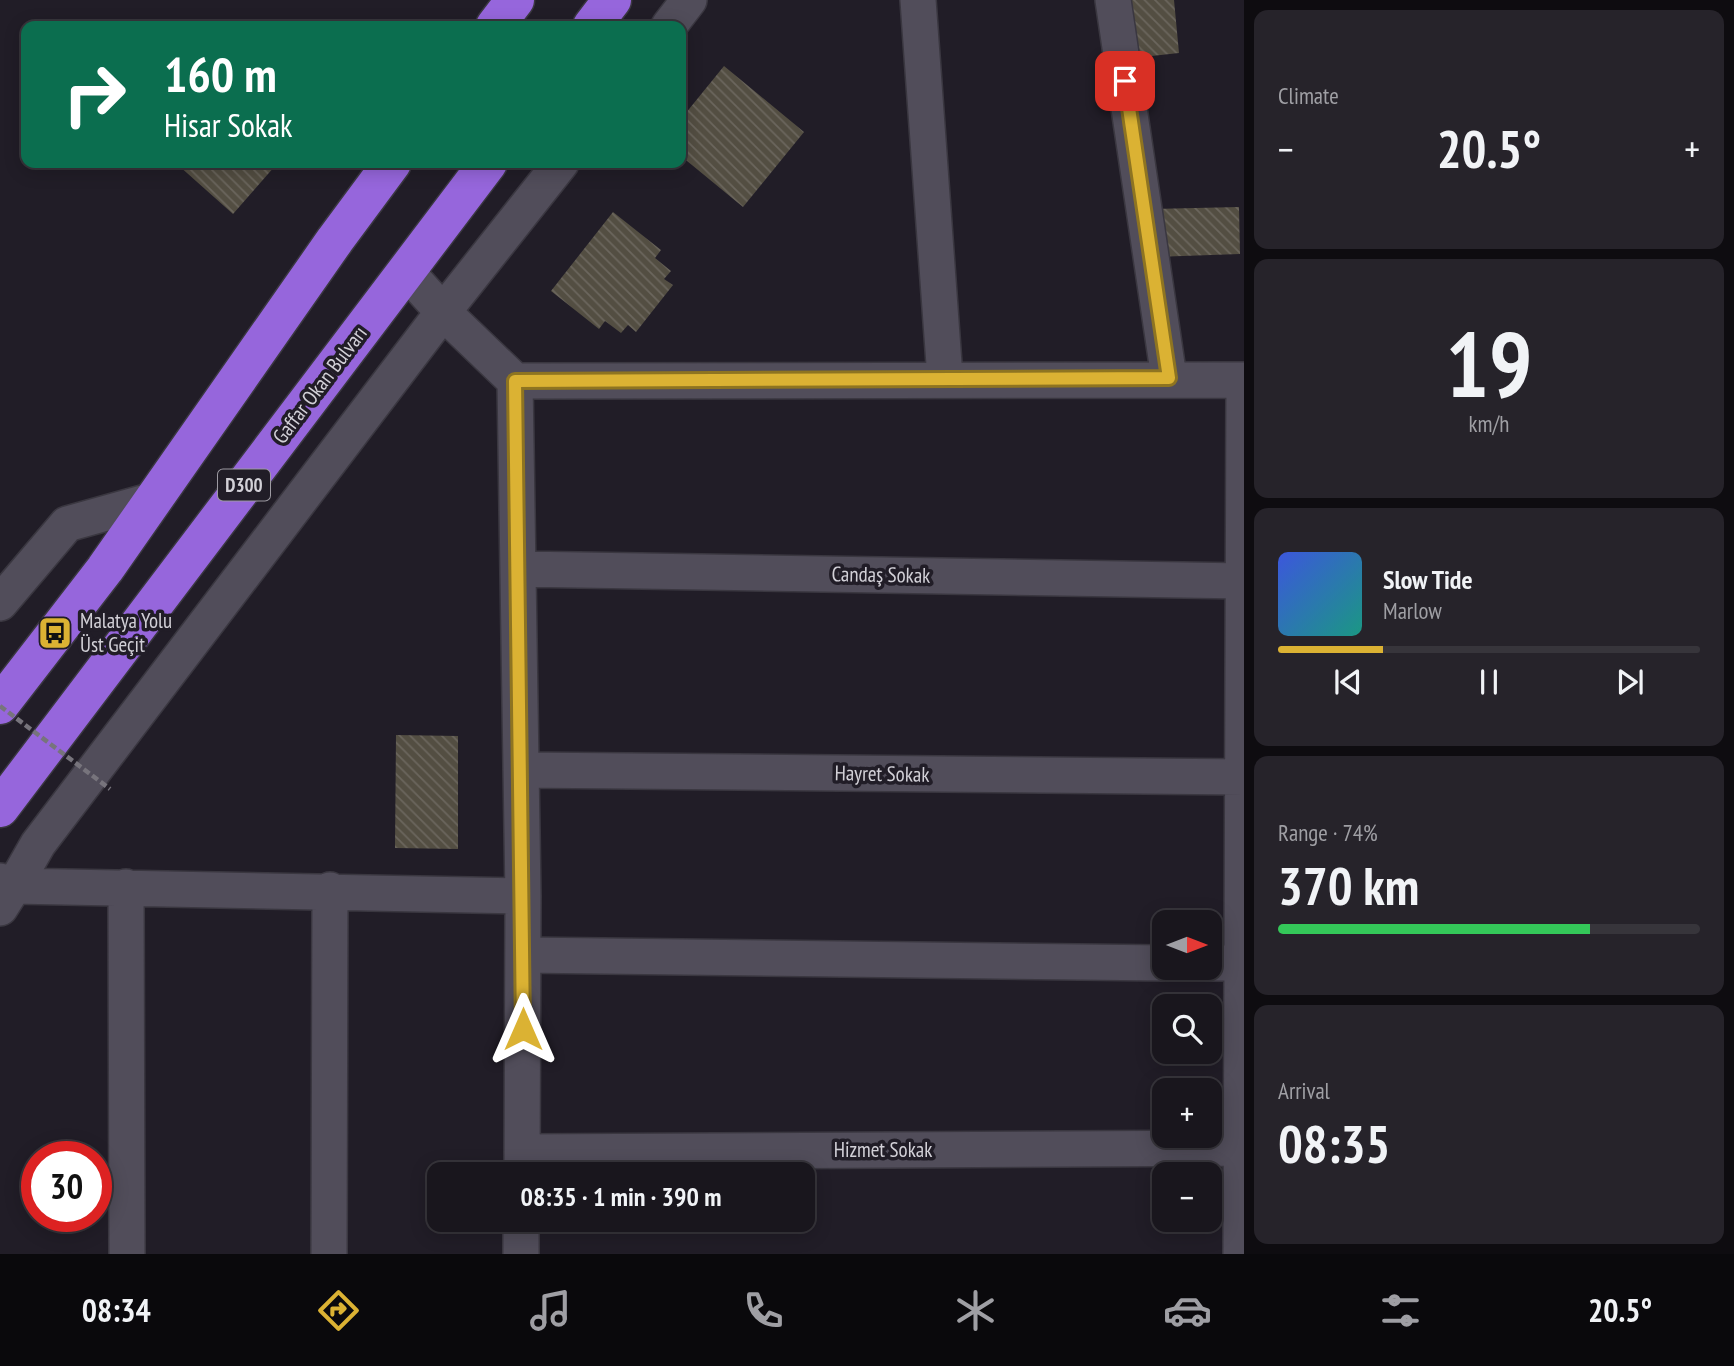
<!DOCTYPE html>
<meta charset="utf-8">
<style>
:root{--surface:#19161d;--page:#26232a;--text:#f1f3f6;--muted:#9f9fa4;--line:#37353b;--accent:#dbb233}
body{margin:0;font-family:"PT Sans Narrow",sans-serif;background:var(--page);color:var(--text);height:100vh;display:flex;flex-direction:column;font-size:26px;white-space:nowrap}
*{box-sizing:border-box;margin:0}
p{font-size:23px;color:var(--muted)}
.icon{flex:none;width:38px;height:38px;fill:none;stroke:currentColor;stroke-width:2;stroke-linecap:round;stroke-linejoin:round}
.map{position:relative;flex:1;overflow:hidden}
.details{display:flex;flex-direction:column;gap:10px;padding:10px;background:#0e0c10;width:490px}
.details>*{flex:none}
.hud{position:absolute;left:21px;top:21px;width:665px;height:147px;border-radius:14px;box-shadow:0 4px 18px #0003,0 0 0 2px var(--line);background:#0b6e4f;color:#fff;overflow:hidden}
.needle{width:46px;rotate:90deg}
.controls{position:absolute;left:1152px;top:910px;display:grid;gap:14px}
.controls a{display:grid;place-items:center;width:70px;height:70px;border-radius:14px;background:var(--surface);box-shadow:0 4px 18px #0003,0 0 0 2px var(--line);font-size:35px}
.speed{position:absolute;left:21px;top:1141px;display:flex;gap:14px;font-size:35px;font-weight:700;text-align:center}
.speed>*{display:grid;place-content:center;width:91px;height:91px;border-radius:50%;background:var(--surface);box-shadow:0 4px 18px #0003,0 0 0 2px var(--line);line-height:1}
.speed .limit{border:10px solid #d22;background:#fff;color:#111}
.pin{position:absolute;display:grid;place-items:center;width:60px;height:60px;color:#fff;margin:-30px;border-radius:14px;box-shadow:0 4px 10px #0006}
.me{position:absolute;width:77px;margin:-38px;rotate:0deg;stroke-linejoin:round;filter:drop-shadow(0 0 5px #0008)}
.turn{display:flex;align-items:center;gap:24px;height:147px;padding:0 28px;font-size:32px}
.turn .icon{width:91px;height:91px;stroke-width:2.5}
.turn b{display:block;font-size:49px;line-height:60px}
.big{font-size:52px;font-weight:600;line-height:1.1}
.details .tile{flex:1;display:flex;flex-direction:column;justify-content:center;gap:10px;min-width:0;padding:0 24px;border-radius:14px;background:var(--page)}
.details .dial{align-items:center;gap:0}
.dial b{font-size:91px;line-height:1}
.song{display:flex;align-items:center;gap:21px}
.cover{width:84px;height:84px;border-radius:10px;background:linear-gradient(135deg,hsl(230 70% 55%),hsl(170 70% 35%))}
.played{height:7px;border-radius:4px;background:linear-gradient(90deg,var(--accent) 25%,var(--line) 25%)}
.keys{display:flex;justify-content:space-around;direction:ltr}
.heat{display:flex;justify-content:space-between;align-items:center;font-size:38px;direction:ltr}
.charge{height:10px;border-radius:5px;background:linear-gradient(90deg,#34c759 74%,var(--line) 0)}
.trip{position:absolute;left:427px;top:1162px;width:388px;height:70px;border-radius:14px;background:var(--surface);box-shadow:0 4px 18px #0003,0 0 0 2px var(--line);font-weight:600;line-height:70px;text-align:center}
.dock{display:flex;height:112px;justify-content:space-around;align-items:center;background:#0a090c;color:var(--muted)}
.dock .icon{width:49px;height:49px}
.dock .active{color:var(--accent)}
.dock b{font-size:32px;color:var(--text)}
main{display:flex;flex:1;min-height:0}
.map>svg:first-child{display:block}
.building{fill:url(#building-back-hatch)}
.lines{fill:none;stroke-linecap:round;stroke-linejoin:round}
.minor-casing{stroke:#3a3740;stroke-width:38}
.highway-casing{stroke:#3a3740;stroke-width:41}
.minor{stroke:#514d5a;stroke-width:35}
.highway{stroke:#9666dc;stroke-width:38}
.path-bridge{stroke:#77747c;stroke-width:4.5;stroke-dasharray:7 3.5;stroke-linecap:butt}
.route-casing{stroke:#8e7421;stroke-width:18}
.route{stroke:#dbb233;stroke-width:12}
.labels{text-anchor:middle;stroke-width:7;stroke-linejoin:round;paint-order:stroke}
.shield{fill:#211d27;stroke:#9d9aa2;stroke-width:2}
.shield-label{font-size:19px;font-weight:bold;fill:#d2d0d7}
.street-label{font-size:21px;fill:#d2d0d7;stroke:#211d27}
.poi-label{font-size:21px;fill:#d2d0d7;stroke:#211d27;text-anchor:start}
</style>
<main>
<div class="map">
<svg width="1244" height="1254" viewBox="0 0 1244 1254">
<defs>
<pattern id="building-back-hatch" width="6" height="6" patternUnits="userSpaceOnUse" patternTransform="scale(1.75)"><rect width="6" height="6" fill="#534e42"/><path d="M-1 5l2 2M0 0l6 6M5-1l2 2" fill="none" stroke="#6b665d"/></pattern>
</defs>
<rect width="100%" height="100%" fill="#211d27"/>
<path class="building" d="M1117,0h57l5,53 -55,6z
M724,66l80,66 -61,75 -62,-51v-37z
M180,163h92l3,3 -42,48 -55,-49z
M1239,207l1,47 -86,3 -2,-48z
M613,212l48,38 -6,8 16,13 -7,8 9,6 -37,47 -8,-7 -7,8 -16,-12 -6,8 -48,-38z
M396,735l62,1v113l-63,-1z"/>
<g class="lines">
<defs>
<path id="minor" d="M918,0l27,378
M1113,0l56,378
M669,26l20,-26
M406,271l37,41 72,69 8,515 -1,278
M515,381l729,-1
M518,569l726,12
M0,603l67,-79 86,-24
M521,770l723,7
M0,881l14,5 24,-42 405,-532 118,-149
M126,887l1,367
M0,908l14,-22 509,10
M523,955l641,8
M1209,963h35
M522,1152l722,-4
M329,1254l1,-364
M521,1254v-34
M1241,1254l3,-874"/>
<path id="highway" d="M495,26l20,-26
M592,26l20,-26
M0,705l105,-136 230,-329 57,-77
M0,808l488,-645"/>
</defs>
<use href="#minor" class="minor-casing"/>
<use href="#highway" class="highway-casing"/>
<use href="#minor" class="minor"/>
<use href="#highway" class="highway"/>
<path class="path-bridge" d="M0,706l110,83"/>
</g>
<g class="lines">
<defs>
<path id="route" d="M523,1029l-8,-648 654,-3 -44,-297"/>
</defs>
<use href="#route" class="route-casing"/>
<use href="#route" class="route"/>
</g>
<defs>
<symbol id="bus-square" viewBox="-11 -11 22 22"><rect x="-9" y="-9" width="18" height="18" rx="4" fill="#dbb233" stroke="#211d27"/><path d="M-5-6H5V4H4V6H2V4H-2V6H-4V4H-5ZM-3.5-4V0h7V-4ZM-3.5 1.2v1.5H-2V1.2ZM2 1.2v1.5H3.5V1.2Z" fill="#111"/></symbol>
</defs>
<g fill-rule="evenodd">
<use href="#bus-square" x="36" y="614" width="38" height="38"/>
</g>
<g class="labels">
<rect class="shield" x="218" y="469.5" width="52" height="31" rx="5"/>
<g class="shield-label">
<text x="244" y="492">D300</text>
</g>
<g class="street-label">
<text transform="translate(320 385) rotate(-53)" y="7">Gaffar Okan Bulvarı</text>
<text transform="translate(881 575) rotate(1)" y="7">Candaş Sokak</text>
<text transform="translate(882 774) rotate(1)" y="7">Hayret Sokak</text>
<text x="883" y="1157">Hizmet Sokak</text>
</g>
<g class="poi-label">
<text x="80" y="628">Malatya Yolu<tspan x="80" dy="24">Üst Geçit</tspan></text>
</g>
</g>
</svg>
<div class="controls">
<a><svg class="needle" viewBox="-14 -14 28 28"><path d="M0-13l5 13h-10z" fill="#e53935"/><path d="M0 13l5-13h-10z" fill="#9f9fa4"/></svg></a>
<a><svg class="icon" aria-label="search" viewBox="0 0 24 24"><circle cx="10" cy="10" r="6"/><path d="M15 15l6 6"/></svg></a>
<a>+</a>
<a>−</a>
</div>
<div class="speed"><div class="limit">30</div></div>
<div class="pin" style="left:1125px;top:81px;background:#d93025"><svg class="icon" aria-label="arrive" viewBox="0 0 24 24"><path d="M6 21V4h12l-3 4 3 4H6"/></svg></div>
<svg class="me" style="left:523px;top:1029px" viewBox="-20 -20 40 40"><path d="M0-17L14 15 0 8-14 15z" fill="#dbb233" stroke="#fff" stroke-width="4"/></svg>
<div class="trip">08:35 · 1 min · 390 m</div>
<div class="hud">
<div class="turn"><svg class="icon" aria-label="right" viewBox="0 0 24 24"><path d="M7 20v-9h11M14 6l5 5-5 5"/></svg><div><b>160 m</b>Hisar Sokak</div></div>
</div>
</div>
<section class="details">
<div class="tile"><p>Climate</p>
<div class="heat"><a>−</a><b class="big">20.5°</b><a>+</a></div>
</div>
<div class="tile dial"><b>19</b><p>km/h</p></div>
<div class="tile">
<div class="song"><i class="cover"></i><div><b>Slow Tide</b><p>Marlow</p></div></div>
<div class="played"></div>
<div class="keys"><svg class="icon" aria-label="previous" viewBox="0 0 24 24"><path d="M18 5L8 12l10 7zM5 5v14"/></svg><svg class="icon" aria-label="pause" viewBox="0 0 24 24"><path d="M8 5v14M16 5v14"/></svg><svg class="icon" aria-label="next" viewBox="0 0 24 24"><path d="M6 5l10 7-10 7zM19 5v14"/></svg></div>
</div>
<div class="tile"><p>Range · 74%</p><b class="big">370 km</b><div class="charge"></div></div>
<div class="tile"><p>Arrival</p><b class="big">08:35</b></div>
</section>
</main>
<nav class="dock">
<b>08:34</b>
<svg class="icon active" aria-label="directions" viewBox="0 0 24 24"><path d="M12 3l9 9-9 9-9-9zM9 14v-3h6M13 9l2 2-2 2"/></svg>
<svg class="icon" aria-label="music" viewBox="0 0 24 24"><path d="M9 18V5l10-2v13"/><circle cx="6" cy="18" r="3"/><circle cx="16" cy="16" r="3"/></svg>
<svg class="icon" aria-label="phone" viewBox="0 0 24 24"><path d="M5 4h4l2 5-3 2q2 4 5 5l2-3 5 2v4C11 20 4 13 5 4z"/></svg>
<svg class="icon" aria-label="climate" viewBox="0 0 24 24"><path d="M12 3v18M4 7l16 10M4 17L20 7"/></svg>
<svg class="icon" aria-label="car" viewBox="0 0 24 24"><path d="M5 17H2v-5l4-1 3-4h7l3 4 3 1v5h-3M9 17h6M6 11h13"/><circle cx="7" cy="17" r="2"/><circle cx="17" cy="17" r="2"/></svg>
<svg class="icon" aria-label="filters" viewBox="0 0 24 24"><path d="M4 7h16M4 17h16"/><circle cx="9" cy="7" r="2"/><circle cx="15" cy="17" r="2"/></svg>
<b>20.5°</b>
</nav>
